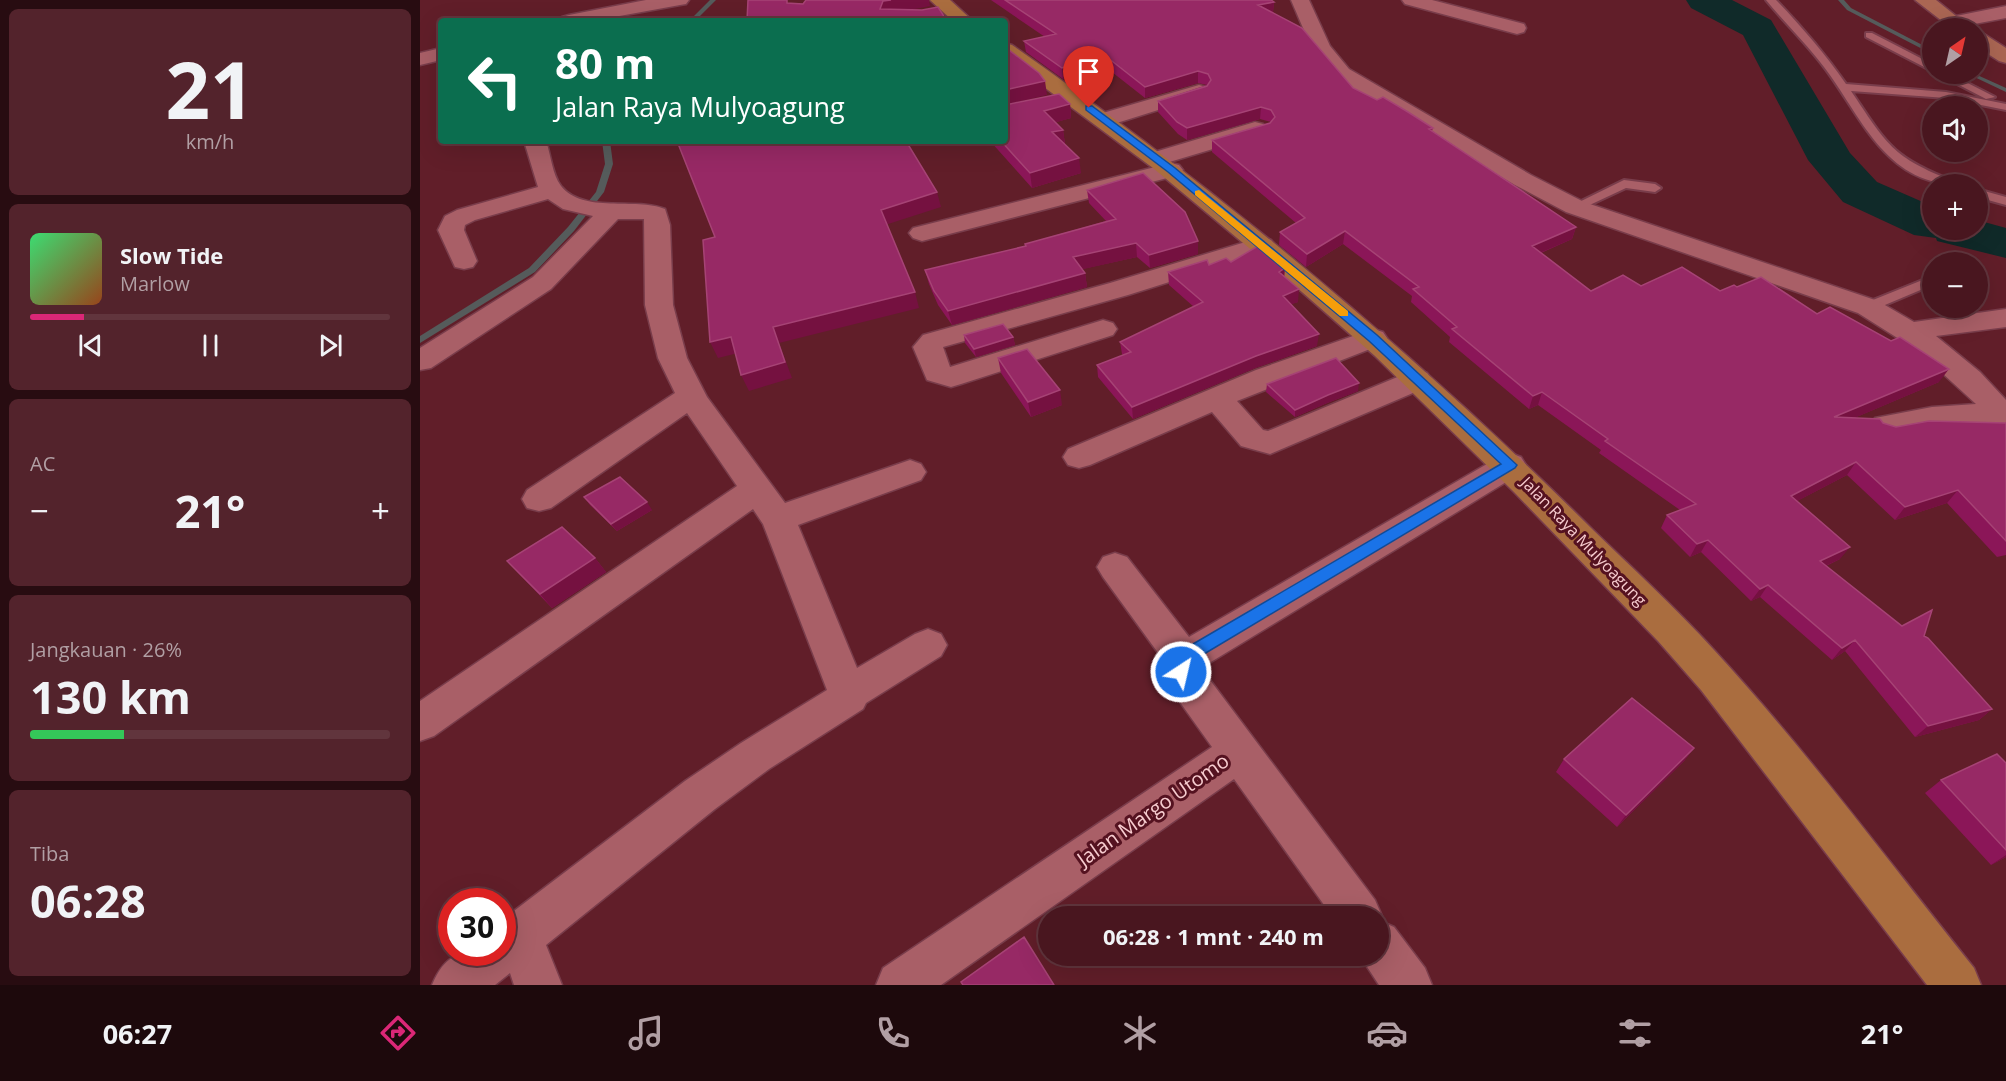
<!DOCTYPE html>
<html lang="id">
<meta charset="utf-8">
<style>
:root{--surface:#49161f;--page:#53232c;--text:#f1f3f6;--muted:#b19fa4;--line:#61353d;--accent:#db2777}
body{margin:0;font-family:"Open Sans",sans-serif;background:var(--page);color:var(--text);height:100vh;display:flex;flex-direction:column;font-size:22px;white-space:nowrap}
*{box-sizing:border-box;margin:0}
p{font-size:20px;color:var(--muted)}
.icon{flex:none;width:33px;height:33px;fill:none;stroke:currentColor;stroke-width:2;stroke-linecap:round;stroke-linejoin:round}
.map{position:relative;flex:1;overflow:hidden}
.details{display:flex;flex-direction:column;gap:9px;padding:9px;background:#280c11;width:420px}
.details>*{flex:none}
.hud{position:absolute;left:18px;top:18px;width:570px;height:126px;border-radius:6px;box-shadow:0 6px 24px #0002,0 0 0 2px var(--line);background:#0b6e4f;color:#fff;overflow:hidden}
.needle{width:39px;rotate:34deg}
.controls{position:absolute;left:1502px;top:18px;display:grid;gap:12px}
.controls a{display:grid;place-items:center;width:66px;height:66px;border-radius:50%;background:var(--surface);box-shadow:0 6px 24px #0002,0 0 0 2px var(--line);font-size:30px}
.speed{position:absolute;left:18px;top:888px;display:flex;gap:12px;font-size:30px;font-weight:700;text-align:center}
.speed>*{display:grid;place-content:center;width:78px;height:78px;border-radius:50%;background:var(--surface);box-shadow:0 6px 24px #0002,0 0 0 2px var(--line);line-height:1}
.speed .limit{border:9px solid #d22;background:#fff;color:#111}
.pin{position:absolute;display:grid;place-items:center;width:51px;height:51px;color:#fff;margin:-62px -26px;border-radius:50% 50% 50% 0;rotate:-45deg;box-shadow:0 0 6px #0007}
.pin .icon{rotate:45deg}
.me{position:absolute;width:66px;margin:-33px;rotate:35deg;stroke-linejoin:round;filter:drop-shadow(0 0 4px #0008)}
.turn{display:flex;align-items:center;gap:21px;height:126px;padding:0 18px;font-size:27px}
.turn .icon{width:78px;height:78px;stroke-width:2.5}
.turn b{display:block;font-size:42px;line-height:51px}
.big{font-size:45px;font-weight:700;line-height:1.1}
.details .card{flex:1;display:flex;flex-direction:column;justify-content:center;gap:9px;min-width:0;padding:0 21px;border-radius:9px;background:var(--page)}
.details .dial{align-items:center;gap:0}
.dial b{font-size:78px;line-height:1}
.song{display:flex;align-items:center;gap:18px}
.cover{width:72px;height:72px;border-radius:9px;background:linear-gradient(135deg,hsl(140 70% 55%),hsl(20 70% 35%))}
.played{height:6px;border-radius:3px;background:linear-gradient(90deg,var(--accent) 15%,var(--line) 15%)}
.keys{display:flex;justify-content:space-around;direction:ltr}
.heat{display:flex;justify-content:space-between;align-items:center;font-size:33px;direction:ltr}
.charge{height:9px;border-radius:4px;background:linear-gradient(90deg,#34c759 26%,var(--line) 0)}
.trip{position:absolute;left:618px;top:906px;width:351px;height:60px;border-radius:30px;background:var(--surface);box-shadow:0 6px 24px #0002,0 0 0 2px var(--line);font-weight:700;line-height:60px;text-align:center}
.menu{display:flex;height:96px;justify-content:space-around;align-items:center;background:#1d090c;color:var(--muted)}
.menu .icon{width:42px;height:42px}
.menu .active{color:var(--accent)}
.menu b{font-size:27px;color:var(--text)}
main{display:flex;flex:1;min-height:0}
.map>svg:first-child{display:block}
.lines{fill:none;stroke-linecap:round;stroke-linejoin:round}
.stream{fill:#555b5b;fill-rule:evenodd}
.river{fill:#102a29;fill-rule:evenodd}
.service-casing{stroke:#793d4b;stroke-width:4}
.minor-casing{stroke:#793d4b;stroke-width:3}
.secondary-casing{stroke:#793d4b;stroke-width:3}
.primary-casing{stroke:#793d4b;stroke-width:3}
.service{fill:#a95f67;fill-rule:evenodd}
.minor{fill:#a95f67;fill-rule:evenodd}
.secondary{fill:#aa6653;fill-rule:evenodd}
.primary{fill:#aa6d3f;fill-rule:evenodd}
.wall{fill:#8b1658}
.shaded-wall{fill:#751140}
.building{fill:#972965;stroke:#a64375;stroke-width:1.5}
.route{fill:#1a73e8;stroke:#114b97;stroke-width:1.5}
.slow{fill:#f59e0b}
.labels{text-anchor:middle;stroke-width:6;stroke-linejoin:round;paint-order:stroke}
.street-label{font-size:16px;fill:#f7cccf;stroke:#551220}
.near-street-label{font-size:20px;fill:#f7cccf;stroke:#551220}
</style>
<main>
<section class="details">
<div class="card dial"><b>21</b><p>km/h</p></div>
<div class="card">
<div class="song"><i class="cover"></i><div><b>Slow Tide</b><p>Marlow</p></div></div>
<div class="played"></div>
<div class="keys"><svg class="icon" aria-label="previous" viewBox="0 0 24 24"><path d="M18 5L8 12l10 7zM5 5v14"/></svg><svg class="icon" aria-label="pause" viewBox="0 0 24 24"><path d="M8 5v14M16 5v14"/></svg><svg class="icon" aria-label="next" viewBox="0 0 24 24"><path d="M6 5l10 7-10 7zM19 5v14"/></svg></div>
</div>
<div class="card"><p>AC</p>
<div class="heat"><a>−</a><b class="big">21°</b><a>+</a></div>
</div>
<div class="card"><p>Jangkauan · 26%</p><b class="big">130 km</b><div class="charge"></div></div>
<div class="card"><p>Tiba</p><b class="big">06:28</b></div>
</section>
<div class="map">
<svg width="1586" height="985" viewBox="0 0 1586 985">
<rect width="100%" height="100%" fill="#611e29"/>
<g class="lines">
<path class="stream" d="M290,0h6l-21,21h-6z
M1418,0h6l7,8 81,42v4l-85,-44z
M1548,74h7l31,14v4z
M182,141h8l3,23 -9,28 -30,39 -39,41 -115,71v-7l109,-68 39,-41 28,-35 9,-28z"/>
<path class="river" d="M1266,0h46l39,20 79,133 27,29 55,24v24h45v-10l29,8v30l-69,-17 -1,-3 -22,-3 -71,-33 -35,-42 -65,-125 -52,-27z"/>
<defs>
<path id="service" d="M1346,0h10c25,26 49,54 70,84l100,8 60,12v6l-60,-12 -95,-7c35,52 41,67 103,90l2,3c-71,0 -96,-70 -132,-117 -18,-24 -39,-44 -58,-67z
M1446,33h6l60,31v7l-66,-34z
M1518,74h12l45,23 -9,2z
M1204,180l31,4 6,4 -6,4 -29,-4 -47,22 -4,1 -6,-4z
M1557,189l29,8v8l-29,-8z
M1505,279l5,1 2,3 -2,3 -57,24h-10l-2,-3 2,-3z"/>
<path id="minor" d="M226,0h43l-3,4 -6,1 -88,16h-32l2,-4 7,-2z
M871,0h18l21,46 19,23 182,106 53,27 294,99 36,21 92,-13v18l-70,9 44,36 26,28v31l-11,-3 -4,-5 -59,6 -46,8 -11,-3 -4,-8 4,-8 57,-11 44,-3 -58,-53 -60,-38 -292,-101 -51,-27 -168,-99c-33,-24 -40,-50 -56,-86z
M982,0h30l92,24 2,4 -2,4 -7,2 -112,-30z
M1586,6v12l-53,10 -7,-2 -2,-4 2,-4z
M21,48v12l-21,5v-12z
M779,85l7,2 3,4 -3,4 -102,32 -8,-2 -3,-5 3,-5z
M835,122l8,2 3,5 -3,5 -107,32 -8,-2 -3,-5 3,-5z
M104,141h22c5,14 6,33 15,45 22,28 75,11 104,23l5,16 3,80 14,53 20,39 78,106 125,-43 11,4 5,8 -5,8 -123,45 59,143 58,-34 13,-5 13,5 6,11 -6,11 -75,47 -3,6 -94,60 -54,40 -169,136 16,40h-48l-4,-12 -15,12h-63c16,-38 35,-33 70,-33v-32l183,-139 56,-38 86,-53 -64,-166 -10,-15 -319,227 -14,5v-40l317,-215 -50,-73 -136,95 -12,3 -12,-3 -5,-9 5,-9 148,-97 -17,-35 -13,-53 -1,-86h-26l-67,70 -120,79 -11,2v-22l113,-71 60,-61 -30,-7 -15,-10 -73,21 -10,5 -1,5 13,31 -4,6 -9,2 -9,-2 -17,-37 7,-14 12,-6 81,-23z
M751,163l8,2 4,5 -4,5 -257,66 -9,-3 -4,-5 4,-5z
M842,237l9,3 4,5 -4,5 -143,45 -185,52 7,20 153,-47 10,3 4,6 -4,6 -152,49 -10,3 -24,-7 -14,-33 10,-12 187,-52z
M953,329l10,3 4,6 -4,6 -146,57 26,29 5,1 139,-58 10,-3 10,3 5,7 -5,7 -157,67 -29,-8 -29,-34 -122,53 -11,3 -11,-3 -5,-8 5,-8 188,-79z
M1090,453l11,4 5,8 -5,8 -320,195 174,232 7,16 -2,5 14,6 31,41 7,17h-53l-19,-29h18v-40h-46l-98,-137 -293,206h-65l7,-17 329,-221 -45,-63 -6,-17 3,-6 -61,-84 -6,-10 6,-10 12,-4 12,4 62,80 310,-180z"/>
<path id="secondary" d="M1495,0h21l35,28h-20z
M1557,32l7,2 22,14v15l-7,-2 -22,-14z"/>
<path id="primary" d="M510,0h20l23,21h-20z
M585,43l7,2c206,145 399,304 578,482 42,41 85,80 124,123 93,101 175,212 260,318l7,17h-54l-226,-295 -43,-49 -144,-149 -139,-136 -73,-64 -149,-124 -148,-110z"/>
</defs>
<use href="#service" class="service-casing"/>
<use href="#minor" class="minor-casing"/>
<use href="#secondary" class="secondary-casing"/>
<use href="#primary" class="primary-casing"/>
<use href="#service" class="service"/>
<use href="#minor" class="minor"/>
<use href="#secondary" class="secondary"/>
<use href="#primary" class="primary"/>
</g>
<path class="wall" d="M571,0h280l3,2 -1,10 80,76 80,40 -1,3 144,96 -4,12 -31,14 50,38 50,-5 79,5 17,-4 80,27 122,68 -85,36 42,9 110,-4v132l-9,2 -50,-54 -52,17 -48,-45 -50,26 43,58 -14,7 76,60 22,10 68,73 -13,11 -64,17 -70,-86 -13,9 -72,-63 -9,4 -50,-49 -11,5 -29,-29 6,-13 13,-5 -81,-57 2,-3 -63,-45 -9,4 -80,-67 1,-5 -39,-35 1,-6 -69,-52 -37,23 -27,-22 1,-13 16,-9 -84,-71v-12l58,-17 1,-1 -11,-3 -73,21 -9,-6 -20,-22v-11l49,-16 -9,-2 -53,15 -42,-33 -40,14 -37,-27 -2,-11 21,-4z
M650,104l1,14 -15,4 7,8 2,14 16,29 -49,15 -42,-47h15z
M667,190l111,51v13l-48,14 -13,-11 -55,12 3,4 2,14 -135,38 -14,-20 -9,-21 -4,-14 100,-24v-2l81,-23 -17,-18z
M811,262l54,15 13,25 -7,2 26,42 -62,22 -122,51 -35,-42 -1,-12 26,-10 -1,-1 -2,-12 74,-35 -25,-22 -1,-13z
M544,335l49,2 2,8 -39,12 -11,-14z
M578,358l64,47 -31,12 -30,-44z
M847,384l91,7 -31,12 -32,14 -29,-25z
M164,497l68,13 -35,21 -27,-26z
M175,558l11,14 -54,36 -32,-33 -13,-14z
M1274,748l-10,13 -67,66 -61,-55 8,-13z
M1586,763v94l-15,8 -66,-72 16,-13z"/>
<path class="shaded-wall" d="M471,0h38l1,6 -44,9 -6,-6 3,-8z
M854,2l-1,10 -15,-7z
M683,54v11l-40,14 -1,-11z
M778,71v12l-53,15v-11z
M625,81l2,14 -42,10v-15z
M650,104l1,14 -25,7 -2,-14z
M841,107l-1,12 -73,21v-12z
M643,130l2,14 -13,-12z
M659,158l2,15 -49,15 -2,-15z
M517,192l4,15 -56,18 -4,-15z
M1156,227l-4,12 -44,19 4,-12z
M925,231l-2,13 -37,23 1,-13z
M778,241v13l-48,14 -1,-13z
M716,243l1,14 -62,14 -2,-14z
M865,268l-1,12 -5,-8z
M665,273l2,14 -135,38 -4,-14z
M879,289l-1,13 -16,6 1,-12z
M495,292l4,16 -140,35 13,35 -43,13 -8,-16 32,-48z
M899,334l-2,12 -62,22 -122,51 -1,-12 124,-51z
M311,337l7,16 -20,5 -8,-16z
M593,337l2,8 -39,12 -2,-8z
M1529,369l-10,13 -113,48 8,-13z
M939,383l-1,8 -31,12 -32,14v-7l33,-15z
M640,390l2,15 -31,12 -3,-15z
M1122,392l-4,13 -9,4 4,-13z
M1436,462l-9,13 -65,34 9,-13z
M1538,490l-11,13 -52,17 10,-13z
M227,502l5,8 -35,21 -6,-7z
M1288,540l-7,12 -11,5 7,-13z
M1430,547l-10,12 -30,14 10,-12z
M175,558l11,14 -54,36 -12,-14z
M1348,585l-8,12 -9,4 9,-12z
M1435,640l-10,11 -13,9 10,-12z
M1572,709l-13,11 -64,17 13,-11z
M1274,748l-10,13 -67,66 9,-12z
M1586,855v2l-15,8z"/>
<path class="building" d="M328,0h39v3l16,1 3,-4h85l-8,1 -3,8 42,1 16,-3 9,14h-200z
M585,0h266l3,2 -16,3 44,23 51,60 24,12 6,-3 25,15 25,16 -4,1 147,98 -44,19 59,45 32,-16 18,11 41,-19 38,24 14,-6 3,2 24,-10 56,37 13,-7 61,34 9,-4 49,32 -115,48 46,2 3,4 13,4 33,-6 77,2v118l-48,-51 -53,17 -49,-45 -65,34 59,51 -30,14 82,65 30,-16 -8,26 4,2 64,71 -64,17 -73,-86 -13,8 -74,-63 -8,4 -52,-49 -11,4 -30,-29 29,-11 -91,-63 3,-2 -66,-47 -9,4 -81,-67 5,-2 -44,-38 6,-2 -74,-56 -38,23 -27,-22 25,-14 -93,-78 58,-17 5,-6 -4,-7 -10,-3 -74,21 -10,-6 -19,-21 49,-15 4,-6 -3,-6 -10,-3 -53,16 -42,-33 -41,14 -38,-27 32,-7z
M585,47l34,26 6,8 -40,9z
M639,94l11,10 -26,7 19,19 -11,2 27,26 -49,15 -29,-32h4v-36z
M257,141h229l31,51 -56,18 34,82 -142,35 12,35 -44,13 -10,-38 -21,5 -7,-102 12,-3z
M723,173l42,39 13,29 -49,14 -13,-12 -63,14 12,16 -137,38 -14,-20 -9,-21 101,-24 -1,-2 91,-25 -29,-29z
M838,246l27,22 -6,4 20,17 -16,7 36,38 -63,22 -124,51 -35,-42 34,-13 -11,-10 83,-40 -35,-30 39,-12 2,5 17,-7 5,4z
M583,324l10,13 -39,12 -10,-14z
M607,349l33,41 -32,12 -30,-44z
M916,358l23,25 -31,12 -33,15 -28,-26z
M200,477l27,25 -36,22 -27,-27z
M142,527l33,31 -55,36 -33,-33z
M1212,698l62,50 -68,67 -62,-56z
M1577,754l9,9v87l-65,-70z
M604,937l30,48h-91l-2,-3z"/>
<path class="route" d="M666,106h6l83,62 202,167 140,130 -2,3 -311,186 -14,9 -3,14 -6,2 -5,-2 -4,-10 7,-13 14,-10 308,-180 -132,-123 -201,-169 -82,-62z"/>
<path class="slow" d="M779,190l149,121v5h-8l-145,-121v-4z"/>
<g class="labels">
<g class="street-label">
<text transform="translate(1164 541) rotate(46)" y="6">Jalan Raya Mulyoagung</text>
</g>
<g class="near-street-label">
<text transform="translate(733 810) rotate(-35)" y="7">Jalan Margo Utomo</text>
</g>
</g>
</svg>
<div class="controls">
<a><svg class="needle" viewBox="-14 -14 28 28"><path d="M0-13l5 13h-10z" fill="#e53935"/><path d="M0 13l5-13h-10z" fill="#b19fa4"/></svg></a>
<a><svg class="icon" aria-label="sound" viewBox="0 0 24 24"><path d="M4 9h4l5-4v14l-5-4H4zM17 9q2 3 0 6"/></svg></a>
<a>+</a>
<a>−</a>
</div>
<div class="speed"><div class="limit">30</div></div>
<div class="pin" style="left:669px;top:108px;background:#d93025"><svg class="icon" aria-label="arrive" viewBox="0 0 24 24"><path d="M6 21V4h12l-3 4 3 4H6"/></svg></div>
<svg class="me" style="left:761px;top:672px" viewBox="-20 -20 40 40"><circle r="17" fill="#1a73e8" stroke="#fff" stroke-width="3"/><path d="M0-11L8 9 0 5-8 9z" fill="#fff"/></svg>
<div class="trip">06:28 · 1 mnt · 240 m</div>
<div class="hud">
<div class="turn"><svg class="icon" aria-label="left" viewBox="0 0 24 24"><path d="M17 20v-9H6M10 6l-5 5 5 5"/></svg><div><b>80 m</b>Jalan Raya Mulyoagung</div></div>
</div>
</div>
</main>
<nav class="menu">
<b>06:27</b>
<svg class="icon active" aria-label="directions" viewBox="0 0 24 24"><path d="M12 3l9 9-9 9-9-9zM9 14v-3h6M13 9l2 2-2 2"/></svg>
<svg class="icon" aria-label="music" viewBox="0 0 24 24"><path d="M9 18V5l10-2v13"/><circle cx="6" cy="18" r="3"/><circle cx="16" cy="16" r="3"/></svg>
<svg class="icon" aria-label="phone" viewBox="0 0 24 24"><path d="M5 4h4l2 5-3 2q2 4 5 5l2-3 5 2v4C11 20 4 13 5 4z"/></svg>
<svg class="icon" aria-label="climate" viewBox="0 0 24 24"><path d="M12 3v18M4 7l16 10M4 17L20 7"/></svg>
<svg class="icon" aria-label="car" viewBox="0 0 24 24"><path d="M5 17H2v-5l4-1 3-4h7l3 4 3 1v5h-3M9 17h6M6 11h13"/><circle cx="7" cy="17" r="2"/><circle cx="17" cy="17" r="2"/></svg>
<svg class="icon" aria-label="filters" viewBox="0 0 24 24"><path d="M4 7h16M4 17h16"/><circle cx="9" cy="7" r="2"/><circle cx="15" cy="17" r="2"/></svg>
<b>21°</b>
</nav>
